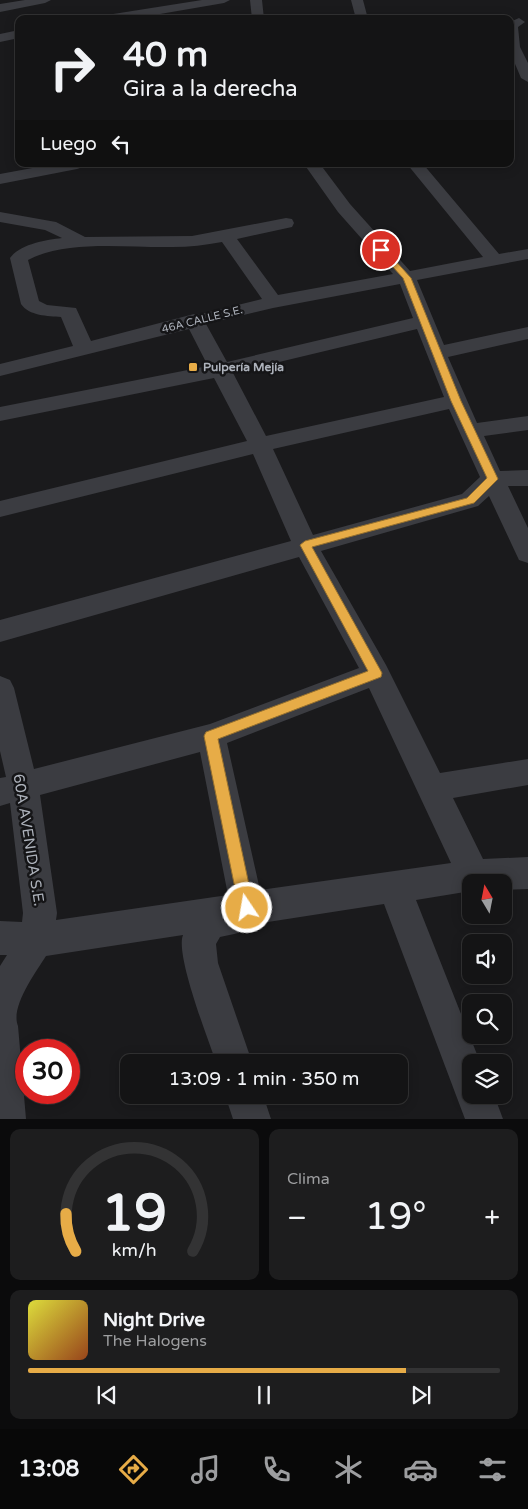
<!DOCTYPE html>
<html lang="es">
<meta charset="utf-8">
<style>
:root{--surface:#141415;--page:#1d1d1e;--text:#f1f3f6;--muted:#9d9ea0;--line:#333334;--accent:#e7ac47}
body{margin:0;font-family:"Varela Round",sans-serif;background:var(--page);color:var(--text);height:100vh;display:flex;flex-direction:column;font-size:19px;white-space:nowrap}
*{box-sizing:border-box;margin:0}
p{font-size:16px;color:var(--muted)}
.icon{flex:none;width:28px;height:28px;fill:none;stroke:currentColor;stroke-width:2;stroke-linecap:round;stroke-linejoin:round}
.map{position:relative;height:1119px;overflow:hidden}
.side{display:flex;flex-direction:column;gap:10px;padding:10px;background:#0b0b0c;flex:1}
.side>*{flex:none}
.top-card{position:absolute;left:15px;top:15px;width:499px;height:152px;border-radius:10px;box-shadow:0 2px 12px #0003,0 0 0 1px var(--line);background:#141415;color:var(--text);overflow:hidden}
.needle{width:32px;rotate:350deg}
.tools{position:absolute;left:462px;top:874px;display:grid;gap:10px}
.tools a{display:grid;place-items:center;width:50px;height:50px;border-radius:10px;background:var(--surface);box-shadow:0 2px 12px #0003,0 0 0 1px var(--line);font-size:25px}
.speed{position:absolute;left:15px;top:1039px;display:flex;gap:10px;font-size:25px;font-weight:700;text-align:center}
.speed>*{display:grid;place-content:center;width:65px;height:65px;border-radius:50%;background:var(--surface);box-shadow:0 2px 12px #0003,0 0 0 1px var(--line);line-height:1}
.speed .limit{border:8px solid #d22;background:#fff;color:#111}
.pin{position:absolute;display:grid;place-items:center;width:42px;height:42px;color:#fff;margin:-21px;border:2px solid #fff;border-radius:50%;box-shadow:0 1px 5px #0007}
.me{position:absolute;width:55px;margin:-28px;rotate:348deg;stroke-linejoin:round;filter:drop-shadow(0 0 4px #0008)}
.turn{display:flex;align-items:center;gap:18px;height:105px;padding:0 25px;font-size:22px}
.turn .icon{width:65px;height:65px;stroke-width:2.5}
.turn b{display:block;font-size:35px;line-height:42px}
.then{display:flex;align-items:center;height:48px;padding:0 25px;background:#0003;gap:10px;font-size:19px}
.big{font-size:38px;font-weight:600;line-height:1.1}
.side .widget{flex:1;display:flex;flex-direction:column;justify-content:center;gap:8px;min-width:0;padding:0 18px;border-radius:10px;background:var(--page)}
.side .dial{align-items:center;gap:0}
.dial svg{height:130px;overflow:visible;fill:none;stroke:var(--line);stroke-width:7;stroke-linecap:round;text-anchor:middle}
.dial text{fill:var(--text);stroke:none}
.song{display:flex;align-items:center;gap:15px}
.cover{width:60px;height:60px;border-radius:8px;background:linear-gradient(135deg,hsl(60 70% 55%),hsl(20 70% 35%))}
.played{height:5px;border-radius:2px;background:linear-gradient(90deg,var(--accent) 80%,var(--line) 80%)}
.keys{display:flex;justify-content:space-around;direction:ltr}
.heat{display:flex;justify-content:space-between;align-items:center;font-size:28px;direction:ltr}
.side .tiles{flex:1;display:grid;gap:10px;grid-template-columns:1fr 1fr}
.widget:last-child{grid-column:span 2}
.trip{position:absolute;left:120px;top:1054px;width:288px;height:50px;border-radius:10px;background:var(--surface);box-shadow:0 2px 12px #0003,0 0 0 1px var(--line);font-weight:600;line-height:50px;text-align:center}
.tabs{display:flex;height:80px;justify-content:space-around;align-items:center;background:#080808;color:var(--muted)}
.tabs .icon{width:35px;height:35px}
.tabs .active{color:var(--accent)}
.tabs b{font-size:22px;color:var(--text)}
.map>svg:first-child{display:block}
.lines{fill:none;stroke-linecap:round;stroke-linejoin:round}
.minor{fill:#3b3c41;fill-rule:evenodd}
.route{fill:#e7ac47;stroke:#96702e}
.poi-dot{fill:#e7ac47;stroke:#151517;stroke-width:2}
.labels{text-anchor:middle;stroke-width:5;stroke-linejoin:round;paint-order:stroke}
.far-street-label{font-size:11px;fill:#adb2bb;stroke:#151517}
.poi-label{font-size:12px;font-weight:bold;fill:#adb2bb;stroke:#151517;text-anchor:start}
.near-street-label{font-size:15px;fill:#adb2bb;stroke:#151517}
</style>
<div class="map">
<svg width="528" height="1119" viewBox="0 0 528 1119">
<rect width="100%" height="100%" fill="#1a1a1c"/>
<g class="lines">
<path class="minor" d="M25,0h26l-6,3 -45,9v-8z
M202,0h28l-6,3 -93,16h-30l6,-4z
M250,0h12l2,19h-12z
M351,0h12l5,19h-12z
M519,18l6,4 -7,5 2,20 8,16v19l-7,-4 -11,-26v-30z
M19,30v8l-19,4v-8z
M54,164h31l-2,3 -6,2 -77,15v-10z
M304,164h16l30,40 60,67 73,-14 -76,-93h16l76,90 29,-5v10l-111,21 27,65 84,-18v12l-80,18 29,66 51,-7v14l-44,6 16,35 28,-1v16h-20l20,42v35l-9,-3 -30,-64 -11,10 -157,45 65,114 54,108 88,-14v26l-75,13 30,61 45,-2v32l-24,1v-8h-33v9l-55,9 64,162h-9v33h23l9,24h-38l-81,-215 -129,20c-8,9 -23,10 -35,13l-4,7 2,19 34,99h-36c-8,-23 -41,-108 -33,-127l-137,21c-10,16 -36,51 -28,70l8,93h-26v-153l7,-11h-7v-34l22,1 1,-9 -13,-110 -10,3v-28l6,-1 -6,-26v-75l10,4 4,8 20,81 176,-45 149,-56 -60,-111 -299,85v-22l291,-79 -38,-87 -253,63v-16l247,-60 -33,-63 -214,43v-14l208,-41 -19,-37 -189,47v-12l73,-18 -12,-29c-13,-1 -32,-1 -40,-13l-11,-46c10,-14 36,-18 52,-20l-17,-8 -45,-8v-10l56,10 29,15 107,-1 94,-18 6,1 2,4 -2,4 -55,12 41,56 115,-21 -55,-62zM222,242l40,57 -65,16 -3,-1 -103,27 -15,-33 -29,-3 -8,-4 -11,-41c39,-21 101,-12 144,-13 17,0 34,-2 50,-5zM400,284l13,34 -186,44 -21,-38 67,-16zM417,329l27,68 -178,39 -33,-63zM449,409l31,68 -18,17 -149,41 -40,-86zM369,688l82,175 -191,27 -33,-147zM200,752l28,143 -172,25 1,-7 -17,-118z
M225,1095h38l8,24h-38z"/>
</g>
<path class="route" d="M379,248h5l27,30 50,123 37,78 -24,24 -162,44 70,126 -1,4 -163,62 36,169 -2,6 -5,2 -6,-2 -2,-6 -35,-172 2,-4 162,-61 -68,-126 5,-4 162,-43 20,-20 -36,-77 -48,-123 -24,-26z"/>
<rect class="poi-dot" x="188" y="362" width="10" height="10" rx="2.5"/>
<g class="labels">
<g class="far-street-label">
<text transform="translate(202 319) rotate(-14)" y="4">46A CALLE S.E.</text>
</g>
<g class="poi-label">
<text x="203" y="371">Pulpería Mejía</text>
</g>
<g class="near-street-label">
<text transform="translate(29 840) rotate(81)" y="5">60A AVENIDA S.E.</text>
</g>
</g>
</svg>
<div class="tools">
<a><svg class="needle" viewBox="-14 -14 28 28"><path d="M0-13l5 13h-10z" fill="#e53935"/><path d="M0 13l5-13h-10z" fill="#9d9ea0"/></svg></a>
<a><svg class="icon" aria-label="sound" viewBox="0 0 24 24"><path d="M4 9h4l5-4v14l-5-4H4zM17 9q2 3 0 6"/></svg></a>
<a><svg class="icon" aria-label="search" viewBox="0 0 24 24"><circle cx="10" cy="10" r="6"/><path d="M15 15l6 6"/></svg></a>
<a><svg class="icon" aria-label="layers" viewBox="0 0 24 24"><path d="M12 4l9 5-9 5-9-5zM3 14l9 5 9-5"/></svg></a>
</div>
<div class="speed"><div class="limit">30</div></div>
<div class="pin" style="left:381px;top:250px;background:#d93025"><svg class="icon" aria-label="arrive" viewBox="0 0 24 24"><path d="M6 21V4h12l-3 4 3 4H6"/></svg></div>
<svg class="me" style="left:247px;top:908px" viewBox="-20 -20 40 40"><circle r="17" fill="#e7ac47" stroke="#fff" stroke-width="3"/><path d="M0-11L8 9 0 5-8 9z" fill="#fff"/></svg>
<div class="trip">13:09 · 1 min · 350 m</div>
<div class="top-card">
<div class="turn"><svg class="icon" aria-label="right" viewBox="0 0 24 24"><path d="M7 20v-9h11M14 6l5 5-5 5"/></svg><div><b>40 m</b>Gira a la derecha</div></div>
<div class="then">Luego<svg class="icon" aria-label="left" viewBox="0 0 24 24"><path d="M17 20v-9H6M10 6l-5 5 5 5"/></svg></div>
</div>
</div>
<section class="side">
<div class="tiles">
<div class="widget dial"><svg viewBox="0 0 100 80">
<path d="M14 69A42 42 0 1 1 86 69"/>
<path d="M14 69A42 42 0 0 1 8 46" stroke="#e7ac47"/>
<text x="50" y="56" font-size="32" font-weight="700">19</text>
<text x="50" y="72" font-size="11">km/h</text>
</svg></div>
<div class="widget"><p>Clima</p>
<div class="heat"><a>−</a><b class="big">19°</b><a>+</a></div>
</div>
<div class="widget">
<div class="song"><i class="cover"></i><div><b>Night Drive</b><p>The Halogens</p></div></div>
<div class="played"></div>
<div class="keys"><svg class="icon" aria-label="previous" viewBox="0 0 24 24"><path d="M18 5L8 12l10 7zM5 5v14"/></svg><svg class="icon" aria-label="pause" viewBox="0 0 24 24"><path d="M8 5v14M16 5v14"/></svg><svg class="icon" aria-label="next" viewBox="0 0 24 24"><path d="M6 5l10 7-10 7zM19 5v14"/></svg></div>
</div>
</div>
</section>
<nav class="tabs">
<b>13:08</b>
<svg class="icon active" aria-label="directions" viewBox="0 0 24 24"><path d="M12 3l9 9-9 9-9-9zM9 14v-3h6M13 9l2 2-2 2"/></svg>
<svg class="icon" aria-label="music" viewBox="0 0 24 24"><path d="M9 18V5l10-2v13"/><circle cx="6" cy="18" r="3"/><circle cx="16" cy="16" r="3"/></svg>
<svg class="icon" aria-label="phone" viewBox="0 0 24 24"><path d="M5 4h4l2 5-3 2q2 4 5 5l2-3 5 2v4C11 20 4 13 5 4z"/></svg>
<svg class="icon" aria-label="climate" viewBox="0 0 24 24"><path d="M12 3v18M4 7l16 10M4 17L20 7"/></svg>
<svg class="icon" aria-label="car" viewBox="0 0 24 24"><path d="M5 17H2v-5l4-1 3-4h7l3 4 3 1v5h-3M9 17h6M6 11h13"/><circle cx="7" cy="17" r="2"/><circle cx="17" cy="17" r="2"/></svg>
<svg class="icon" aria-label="filters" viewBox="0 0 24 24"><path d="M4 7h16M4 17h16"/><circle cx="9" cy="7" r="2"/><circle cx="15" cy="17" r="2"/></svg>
</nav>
